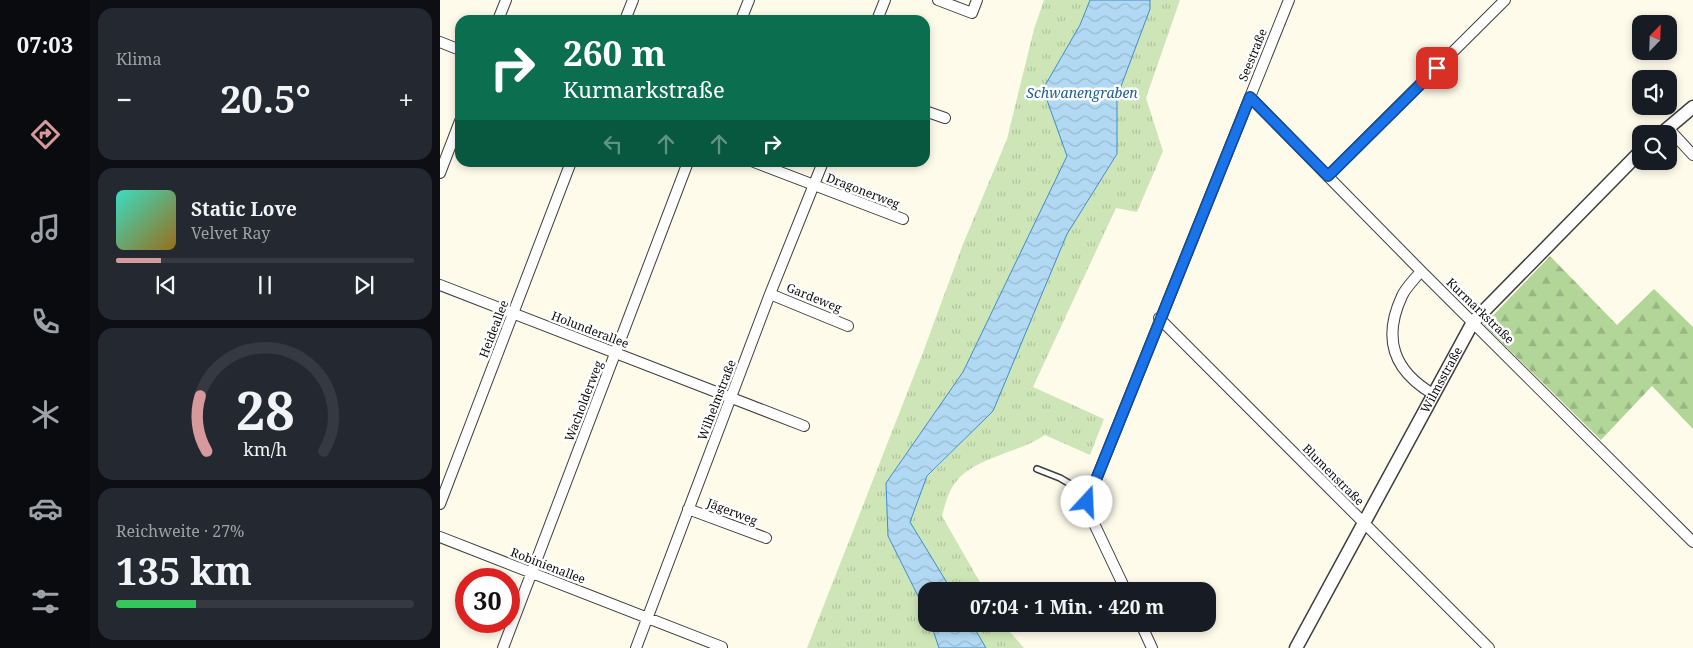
<!DOCTYPE html>
<html lang="de">
<meta charset="utf-8">
<style>
:root{--surface:#171b24;--page:#242831;--text:#f1f3f6;--muted:#9ea1a6;--line:#363941;--accent:#d6999c}
body{margin:0;font-family:"Noto Serif",serif;background:var(--page);color:var(--text);height:100vh;display:flex;flex-direction:column;font-size:19px;white-space:nowrap}
*{box-sizing:border-box;margin:0}
p{font-size:16px;color:var(--muted)}
.icon{flex:none;width:28px;height:28px;fill:none;stroke:currentColor;stroke-width:2;stroke-linecap:round;stroke-linejoin:round}
.map{position:relative;flex:1;overflow:hidden}
.details{display:flex;flex-direction:column;gap:8px;padding:8px;background:#0d0f14;width:350px}
.details>*{flex:none}
.banner{position:absolute;left:15px;top:15px;width:475px;height:152px;border-radius:15px;box-shadow:0 2px 8px #0003;background:#0b6e4f;color:#fff;overflow:hidden}
.needle{width:32px;rotate:23deg}
.controls{position:absolute;left:1192px;top:15px;display:grid;gap:10px}
.controls a{display:grid;place-items:center;width:45px;height:45px;border-radius:10px;background:var(--surface);box-shadow:0 2px 8px #0003;font-size:25px}
.speed{position:absolute;left:15px;top:568px;display:flex;gap:10px;font-size:25px;font-weight:700;text-align:center}
.speed>*{display:grid;place-content:center;width:65px;height:65px;border-radius:50%;background:var(--surface);box-shadow:0 2px 8px #0003;line-height:1}
.speed .limit{border:8px solid #d22;background:#fff;color:#111}
.pin{position:absolute;display:grid;place-items:center;width:42px;height:42px;color:#fff;margin:-21px;border-radius:10px;box-shadow:0 2px 8px #0006}
.me{position:absolute;width:55px;margin:-28px;rotate:20deg;stroke-linejoin:round;filter:drop-shadow(0 0 4px #0008)}
.turn{display:flex;align-items:center;gap:18px;height:105px;padding:0 25px;font-size:22px}
.turn .icon{width:65px;height:65px;stroke-width:2.5}
.turn b{display:block;font-size:35px;line-height:42px}
.lanes{display:flex;align-items:center;height:48px;padding:0 25px;background:#0003;justify-content:center;gap:25px;direction:ltr}
.lanes .off{opacity:.35}
.big{font-size:38px;font-weight:700;line-height:1.1}
.details .widget{flex:1;display:flex;flex-direction:column;justify-content:center;gap:8px;min-width:0;padding:0 18px;border-radius:15px;background:var(--page)}
.details .dial{align-items:center;gap:0}
.dial svg{height:130px;overflow:visible;fill:none;stroke:var(--line);stroke-width:7;stroke-linecap:round;text-anchor:middle}
.dial text{fill:var(--text);stroke:none}
.song{display:flex;align-items:center;gap:15px}
.cover{width:60px;height:60px;border-radius:8px;background:linear-gradient(135deg,hsl(170 70% 55%),hsl(40 70% 35%))}
.played{height:5px;border-radius:2px;background:linear-gradient(90deg,var(--accent) 15%,var(--line) 15%)}
.keys{display:flex;justify-content:space-around;direction:ltr}
.heat{display:flex;justify-content:space-between;align-items:center;font-size:28px;direction:ltr}
.charge{height:8px;border-radius:4px;background:linear-gradient(90deg,#34c759 27%,var(--line) 0)}
.trip{position:absolute;left:478px;top:582px;width:298px;height:50px;border-radius:15px;background:var(--surface);box-shadow:0 2px 8px #0003;font-weight:700;line-height:50px;text-align:center}
main{display:flex;flex:1;min-height:0}
.tabs{display:flex;flex-direction:column;width:90px;justify-content:space-around;align-items:center;background:#090b0e;color:var(--muted)}
.tabs .icon{width:35px;height:35px}
.tabs .on{color:var(--accent)}
.tabs b{font-size:22px;color:var(--text)}
.map>svg:first-child{display:block}
.grass{fill:url(#grass-tufts)}
.forest{fill:url(#forest-firs)}
.water{fill:url(#water-waves);stroke:#3c8cc7}
.lines{fill:none;stroke-linecap:round;stroke-linejoin:round}
.service-casing{stroke:#3e3e3e;stroke-width:8}
.minor-casing{stroke:#3e3e3e;stroke-width:12}
.tertiary-casing{stroke:#3e3e3e;stroke-width:15}
.service{stroke:#fff;stroke-width:5}
.minor{stroke:#fff;stroke-width:10}
.tertiary{stroke:#fff;stroke-width:12}
.route-casing{stroke:#114b97;stroke-width:12}
.route{stroke:#1a73e8;stroke-width:9}
.labels{text-anchor:middle;stroke-width:5;stroke-linejoin:round;paint-order:stroke}
.street-label{font-size:12px;fill:#0b0b0b;stroke:#fff}
.water-label{font-size:14px;font-style:italic;fill:#1b5e97;stroke:#fff}
</style>
<main>
<nav class="tabs">
<b>07:03</b>
<svg class="icon on" aria-label="directions" viewBox="0 0 24 24"><path d="M12 3l9 9-9 9-9-9zM9 14v-3h6M13 9l2 2-2 2"/></svg>
<svg class="icon" aria-label="music" viewBox="0 0 24 24"><path d="M9 18V5l10-2v13"/><circle cx="6" cy="18" r="3"/><circle cx="16" cy="16" r="3"/></svg>
<svg class="icon" aria-label="phone" viewBox="0 0 24 24"><path d="M5 4h4l2 5-3 2q2 4 5 5l2-3 5 2v4C11 20 4 13 5 4z"/></svg>
<svg class="icon" aria-label="climate" viewBox="0 0 24 24"><path d="M12 3v18M4 7l16 10M4 17L20 7"/></svg>
<svg class="icon" aria-label="car" viewBox="0 0 24 24"><path d="M5 17H2v-5l4-1 3-4h7l3 4 3 1v5h-3M9 17h6M6 11h13"/><circle cx="7" cy="17" r="2"/><circle cx="17" cy="17" r="2"/></svg>
<svg class="icon" aria-label="filters" viewBox="0 0 24 24"><path d="M4 7h16M4 17h16"/><circle cx="9" cy="7" r="2"/><circle cx="15" cy="17" r="2"/></svg>
</nav>
<section class="details">
<div class="widget"><p>Klima</p>
<div class="heat"><a>−</a><b class="big">20.5°</b><a>+</a></div>
</div>
<div class="widget">
<div class="song"><i class="cover"></i><div><b>Static Love</b><p>Velvet Ray</p></div></div>
<div class="played"></div>
<div class="keys"><svg class="icon" aria-label="previous" viewBox="0 0 24 24"><path d="M18 5L8 12l10 7zM5 5v14"/></svg><svg class="icon" aria-label="pause" viewBox="0 0 24 24"><path d="M8 5v14M16 5v14"/></svg><svg class="icon" aria-label="next" viewBox="0 0 24 24"><path d="M6 5l10 7-10 7zM19 5v14"/></svg></div>
</div>
<div class="widget dial"><svg viewBox="0 0 100 80">
<path d="M14 69A42 42 0 1 1 86 69"/>
<path d="M14 69A42 42 0 0 1 10 35" stroke="#d6999c"/>
<text x="50" y="56" font-size="32" font-weight="700">28</text>
<text x="50" y="72" font-size="11">km/h</text>
</svg></div>
<div class="widget"><p>Reichweite · 27%</p><b class="big">135 km</b><div class="charge"></div></div>
</section>
<div class="map">
<svg width="1253" height="648" viewBox="0 0 1253 648">
<defs>
<pattern id="grass-tufts" width="24" height="20" patternUnits="userSpaceOnUse" patternTransform="scale(1.25)"><rect width="24" height="20" fill="#cee6b7"/><path d="M3 7l-1-3M5 7V3M7 7l1-3M15 17l-1-3M17 17v-4M19 17l1-3" fill="none" stroke="#b0c49c"/></pattern>
<pattern id="forest-firs" width="22" height="20" patternUnits="userSpaceOnUse" patternTransform="scale(1.25)"><rect width="22" height="20" fill="#b2d697"/><path d="M5 1l3.5 6h-7zM16 11l3.5 6h-7z" fill="#98b681"/></pattern>
<pattern id="water-waves" width="16" height="10" patternUnits="userSpaceOnUse" patternTransform="scale(1.25)"><rect width="16" height="10" fill="#b2d9f3"/><path d="M0 5q4-4 8 0t8 0" fill="none" stroke="#98b9cf"/></pattern>
</defs>
<rect width="100%" height="100%" fill="#fefbeb"/>
<path class="grass" d="M604,0h46l-10,25 -37,64 24,67 -104,216 -77,111 2,53 38,76v12h5l8,24h-132l115,-293 41,-111 44,-105 27,-110z
M710,0h30l-34,98 17,53 -26,61 -21,-4 -83,179 71,32 -14,36 -45,-20c-26,18 -71,22 -90,48 -7,9 -10,22 -13,33l43,75h-33l-42,-69 17,-45 66,-66 74,-177 50,-79v-58l33,-88z
M532,624h31l21,24h-38z"/>
<path class="forest" d="M1110,256l67,69 37,-36 39,38v102l-41,-43 -51,54 -117,-115z"/>
<path class="water" d="M650,0h60v9l-33,88v57l-50,80 -74,177 -66,65 -17,46 42,69h-26v21l-38,-76 -2,-53 77,-111 104,-216 -24,-67 37,-64z
M491,624h41l14,24h-47z"/>
<g class="lines">
<defs>
<path id="service" d="M597,469l23,9 29,17"/>
<path id="minor" d="M498,0l34,13 5,-13
M58,20l8,-20
M185,20l8,-20
M301,20l8,-20
M437,20l8,-20
M0,42l20,8
M810,97l171,174 272,271
M485,111l20,7
M1228,128l25,27
M314,162l149,57
M0,173l20,-52
M888,176l177,-176
M981,271c-6,8 -15,16 -19,25 -20,43 -8,75 31,98
M0,285l364,141
M330,294l78,32
M719,318l330,330
M0,504l131,-342
M248,509l78,29
M0,537l282,110
M686,591l-37,-78 -2,-11 202,-502
M701,624l11,24
M63,648l185,-486
M196,648l134,-354 53,-132"/>
<g id="tertiary">
<path d="M1221,134l32,-27"/>
<path id="s1" d="M856,648l177,-326 168,-171"/>
</g>
</defs>
<use href="#service" class="service-casing"/>
<use href="#minor" class="minor-casing"/>
<use href="#tertiary" class="tertiary-casing"/>
<use href="#service" class="service"/>
<use href="#minor" class="minor"/>
<use href="#tertiary" class="tertiary"/>
</g>
<g class="lines">
<defs>
<path id="route" d="M647,502l163,-405 78,79 109,-108"/>
</defs>
<use href="#route" class="route-casing"/>
<use href="#route" class="route"/>
</g>
<g class="labels">
<g class="street-label">
<text transform="translate(813 55) rotate(-68)" y="4">Seestraße</text>
<text transform="translate(423 191) rotate(21)" y="4">Dragonerweg</text>
<text transform="translate(374 298) rotate(22)" y="4">Gardeweg</text>
<text transform="translate(1040 311) rotate(44)" y="4">Kurmarkstraße</text>
<text transform="translate(54 329) rotate(-69)" y="4">Heideallee</text>
<text transform="translate(150 330) rotate(21)" y="4">Holunderallee</text>
<text dy="4" stroke="none"><textPath href="#s1" startOffset="305">Wilmsstraße</textPath></text>
<text transform="translate(277 400) rotate(-69)" y="4">Wilhelmstraße</text>
<text transform="translate(144 401) rotate(-69)" y="4">Wacholderweg</text>
<text transform="translate(893 475) rotate(45)" y="4">Blumenstraße</text>
<text transform="translate(292 512) rotate(21)" y="4">Jägerweg</text>
<text transform="translate(108 566) rotate(21)" y="4">Robinienallee</text>
</g>
<g class="water-label">
<text x="642" y="98">Schwanengraben</text>
</g>
</g>
</svg>
<div class="controls">
<a><svg class="needle" viewBox="-14 -14 28 28"><path d="M0-13l5 13h-10z" fill="#e53935"/><path d="M0 13l5-13h-10z" fill="#9ea1a6"/></svg></a>
<a><svg class="icon" aria-label="sound" viewBox="0 0 24 24"><path d="M4 9h4l5-4v14l-5-4H4zM17 9q2 3 0 6"/></svg></a>
<a><svg class="icon" aria-label="search" viewBox="0 0 24 24"><circle cx="10" cy="10" r="6"/><path d="M15 15l6 6"/></svg></a>
</div>
<div class="speed"><div class="limit">30</div></div>
<div class="pin" style="left:997px;top:68px;background:#d93025"><svg class="icon" aria-label="arrive" viewBox="0 0 24 24"><path d="M6 21V4h12l-3 4 3 4H6"/></svg></div>
<svg class="me" style="left:647px;top:502px" viewBox="-20 -20 40 40"><circle r="19" fill="#fff"/><path d="M0-13L10 11 0 6-10 11z" fill="#1a73e8"/></svg>
<div class="trip">07:04 · 1 Min. · 420 m</div>
<div class="banner">
<div class="turn"><svg class="icon" aria-label="right" viewBox="0 0 24 24"><path d="M7 20v-9h11M14 6l5 5-5 5"/></svg><div><b>260 m</b>Kurmarkstraße</div></div>
<div class="lanes"><svg class="icon off" aria-label="left" viewBox="0 0 24 24"><path d="M17 20v-9H6M10 6l-5 5 5 5"/></svg><svg class="icon off" aria-label="ahead" viewBox="0 0 24 24"><path d="M12 20V5M6 11l6-6 6 6"/></svg><svg class="icon off" aria-label="ahead" viewBox="0 0 24 24"><path d="M12 20V5M6 11l6-6 6 6"/></svg><svg class="icon" aria-label="right" viewBox="0 0 24 24"><path d="M7 20v-9h11M14 6l5 5-5 5"/></svg></div>
</div>
</div>
</main>
